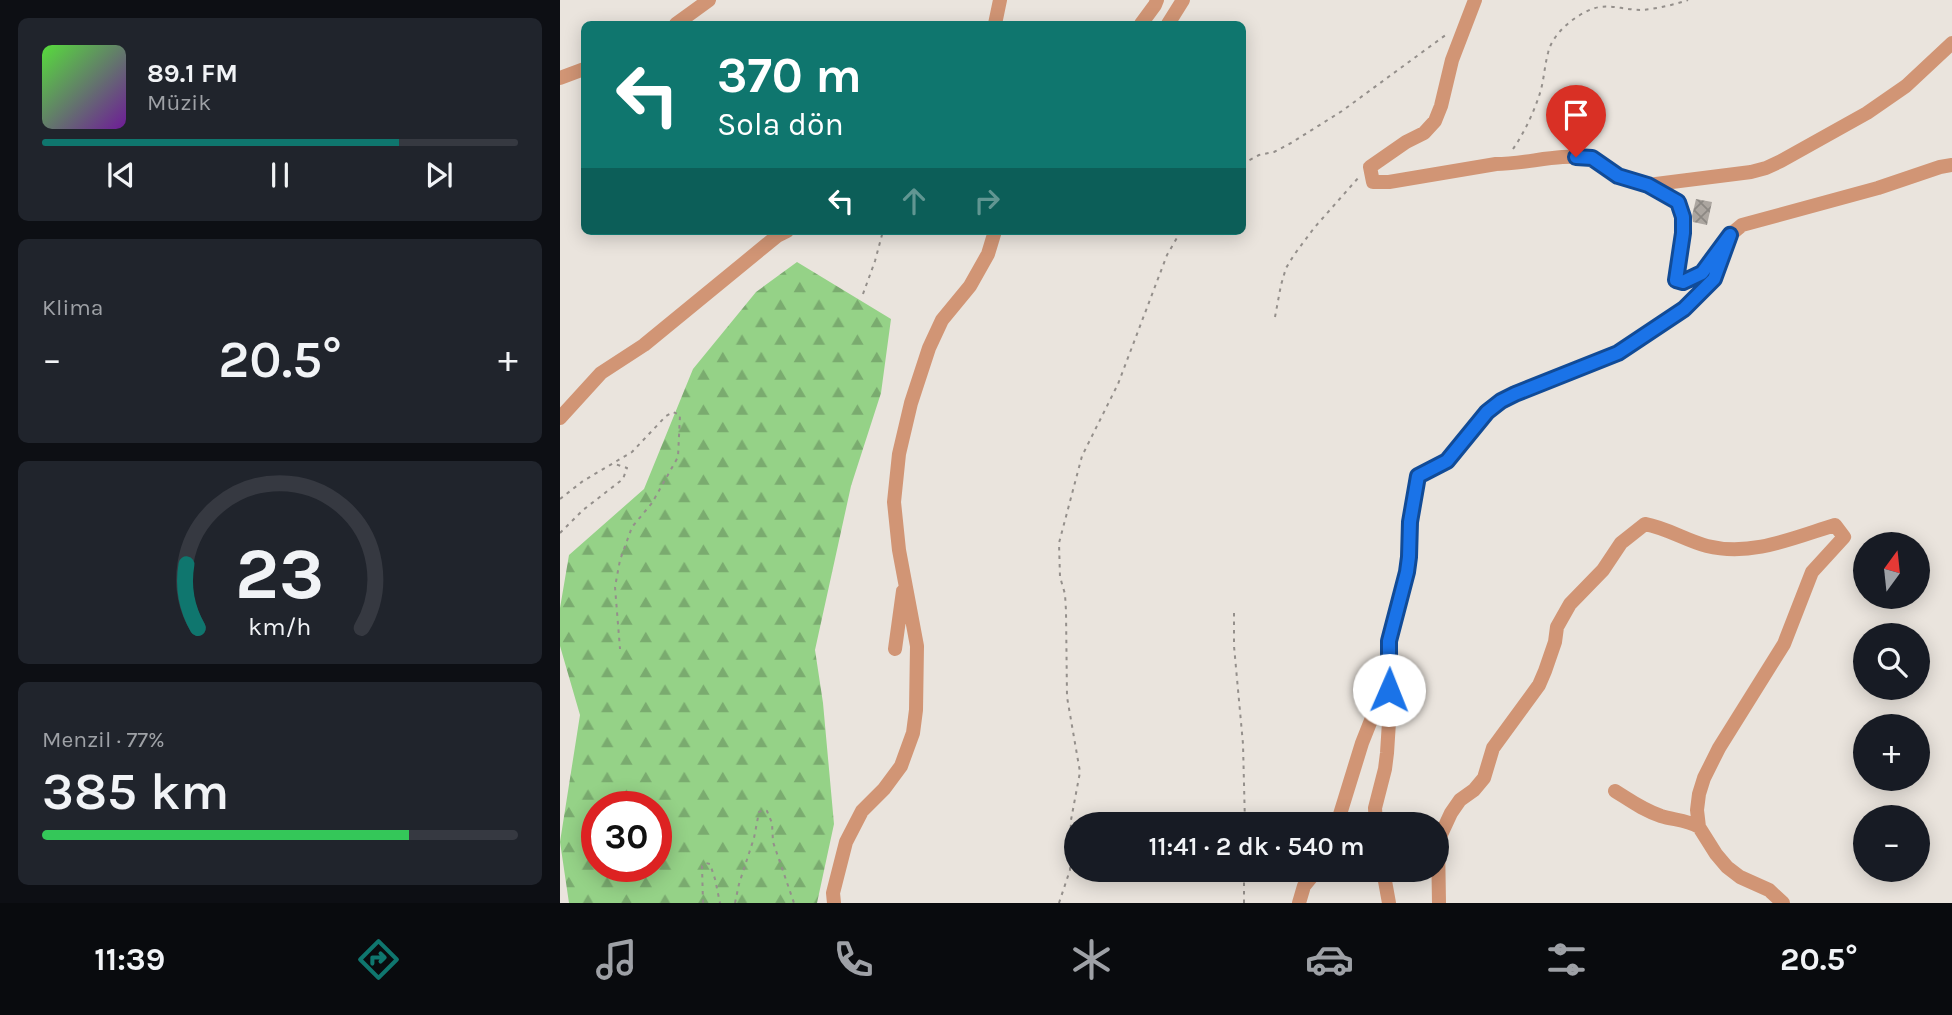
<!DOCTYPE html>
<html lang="tr">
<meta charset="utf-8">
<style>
:root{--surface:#171b24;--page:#20242c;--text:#f1f3f6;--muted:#9ea1a6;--line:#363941;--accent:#0f766e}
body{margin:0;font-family:Karla,sans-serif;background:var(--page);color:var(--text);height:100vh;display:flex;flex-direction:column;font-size:26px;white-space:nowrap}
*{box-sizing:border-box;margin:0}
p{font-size:23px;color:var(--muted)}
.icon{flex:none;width:38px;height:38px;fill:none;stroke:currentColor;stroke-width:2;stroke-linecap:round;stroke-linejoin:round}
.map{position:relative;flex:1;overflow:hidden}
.sheet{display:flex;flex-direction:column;gap:18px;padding:18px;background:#0d0f14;width:560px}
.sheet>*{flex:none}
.hud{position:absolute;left:21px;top:21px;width:665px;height:214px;border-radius:10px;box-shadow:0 4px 18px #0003;background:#0f766e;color:#fff;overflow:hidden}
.needle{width:46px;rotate:15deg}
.fabs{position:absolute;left:1293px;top:532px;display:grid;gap:14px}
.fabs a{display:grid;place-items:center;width:77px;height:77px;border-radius:50%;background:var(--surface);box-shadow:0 4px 18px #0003;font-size:35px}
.speed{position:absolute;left:21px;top:791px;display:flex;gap:14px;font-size:35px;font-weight:700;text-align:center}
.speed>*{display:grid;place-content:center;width:91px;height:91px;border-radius:50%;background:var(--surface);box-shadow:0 4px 18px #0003;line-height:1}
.speed .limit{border:10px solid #d22;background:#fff;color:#111}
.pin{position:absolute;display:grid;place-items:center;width:60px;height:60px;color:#fff;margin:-72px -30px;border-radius:50% 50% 50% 0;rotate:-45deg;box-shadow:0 0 7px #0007}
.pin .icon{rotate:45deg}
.me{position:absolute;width:77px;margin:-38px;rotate:1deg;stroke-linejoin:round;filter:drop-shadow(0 0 5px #0008)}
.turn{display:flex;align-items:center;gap:24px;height:147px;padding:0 21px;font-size:32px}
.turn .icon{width:91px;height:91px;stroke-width:2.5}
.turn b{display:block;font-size:49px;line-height:60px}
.lanes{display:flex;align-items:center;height:66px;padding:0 21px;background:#0003;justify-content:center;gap:35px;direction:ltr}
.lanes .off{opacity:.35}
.big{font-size:52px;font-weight:600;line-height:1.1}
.sheet .card{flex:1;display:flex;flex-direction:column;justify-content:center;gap:10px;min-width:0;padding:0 24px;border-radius:10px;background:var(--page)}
.sheet .dial{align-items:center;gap:0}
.dial svg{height:182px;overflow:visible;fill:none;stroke:var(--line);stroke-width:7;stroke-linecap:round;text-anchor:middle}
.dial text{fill:var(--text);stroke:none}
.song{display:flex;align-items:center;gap:21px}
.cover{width:84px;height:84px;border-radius:10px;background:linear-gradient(135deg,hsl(110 70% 55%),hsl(280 70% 35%))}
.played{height:7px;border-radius:4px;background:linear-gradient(90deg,var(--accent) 75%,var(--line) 75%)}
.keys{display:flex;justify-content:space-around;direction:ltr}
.heat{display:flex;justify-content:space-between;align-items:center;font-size:38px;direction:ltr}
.charge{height:10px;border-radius:5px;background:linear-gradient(90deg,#34c759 77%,var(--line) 0)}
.trip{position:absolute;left:504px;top:812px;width:385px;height:70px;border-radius:35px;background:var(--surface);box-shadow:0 4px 18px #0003;font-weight:600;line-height:70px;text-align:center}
.tab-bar{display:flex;height:112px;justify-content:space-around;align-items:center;background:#090b0e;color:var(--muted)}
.tab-bar .icon{width:49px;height:49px}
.tab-bar .selected{color:var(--accent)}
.tab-bar b{font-size:32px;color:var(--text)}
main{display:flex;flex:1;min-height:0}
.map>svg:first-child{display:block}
.forest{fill:url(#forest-firs);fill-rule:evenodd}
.building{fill:url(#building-cross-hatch)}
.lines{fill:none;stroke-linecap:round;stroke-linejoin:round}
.path{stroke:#948f8b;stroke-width:2;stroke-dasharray:3.5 5;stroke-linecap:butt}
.minor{stroke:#d19575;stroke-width:14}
.route-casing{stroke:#114b97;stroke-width:18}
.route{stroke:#1a73e8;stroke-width:12}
</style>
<main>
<section class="sheet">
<div class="card">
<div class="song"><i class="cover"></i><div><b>89.1 FM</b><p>Müzik</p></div></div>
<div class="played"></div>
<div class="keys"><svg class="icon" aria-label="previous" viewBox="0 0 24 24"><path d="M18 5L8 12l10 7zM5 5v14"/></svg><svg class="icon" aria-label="pause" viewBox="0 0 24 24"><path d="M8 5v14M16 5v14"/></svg><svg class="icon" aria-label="next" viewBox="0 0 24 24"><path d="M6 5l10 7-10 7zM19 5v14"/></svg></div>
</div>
<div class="card"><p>Klima</p>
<div class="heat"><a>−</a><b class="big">20.5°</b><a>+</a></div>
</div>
<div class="card dial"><svg viewBox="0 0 100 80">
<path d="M14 69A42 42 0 1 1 86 69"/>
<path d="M14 69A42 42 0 0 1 9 41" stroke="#0f766e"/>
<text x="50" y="56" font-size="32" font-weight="700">23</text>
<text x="50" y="72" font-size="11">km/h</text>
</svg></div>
<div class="card"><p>Menzil · 77%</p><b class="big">385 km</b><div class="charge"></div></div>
</section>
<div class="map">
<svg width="1392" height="903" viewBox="0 0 1392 903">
<defs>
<pattern id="forest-firs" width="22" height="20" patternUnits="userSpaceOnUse" patternTransform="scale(1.75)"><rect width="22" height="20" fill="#95d287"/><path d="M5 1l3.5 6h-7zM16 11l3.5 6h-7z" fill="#7aab6f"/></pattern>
<pattern id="building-cross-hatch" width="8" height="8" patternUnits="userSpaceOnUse" patternTransform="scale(1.75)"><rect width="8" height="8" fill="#aca6a0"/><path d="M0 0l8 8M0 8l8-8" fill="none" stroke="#8c8883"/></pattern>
</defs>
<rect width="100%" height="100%" fill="#eae4dd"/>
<path class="forest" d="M237,262l94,57 -10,74 -30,93 -36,164 8,53 11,121 -17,79h-248l-9,-61 20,-127 -20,-69v-38l9,-53 75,-66 49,-120 63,-77zM37,807h59v59h-59z"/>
<path class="building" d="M1136,199l16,3 -5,23 -14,-3 -1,-6z"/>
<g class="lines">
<path class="path" d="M953,149c11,-16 20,-35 26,-53 5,-14 5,-28 9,-43 4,-19 26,-37 44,-44 16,-6 33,1 49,1 15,-1 32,-5 47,-10
M682,164l17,-9 15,-3 17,-9 51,-32 105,-77
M303,294l12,-33 8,-30
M715,317l6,-32 5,-17 8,-13 20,-27 45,-51
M0,499l23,-18 49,-29 34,-36 7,-4 7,3 -2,42 -26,46 -20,24 -12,33 -5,27 5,62
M0,533l23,-23 40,-31 4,-11 -12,-4
M674,613v33l9,98 2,80
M692,870l11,12
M143,903l-1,-37 4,-3 4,1 5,15 5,24
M175,903l4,-19 15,-46 5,-26 4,-2 4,1 5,12 1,19 21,61
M499,903l11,-33 1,-50 9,-48 -13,-75 -1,-86 -1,-17 -5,-17 -1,-34 23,-87 36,-72 49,-129 14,-24
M684,903v-33"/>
<path class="minor" d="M915,0l-23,60 -11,46 -6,15 -11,12 -18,9 -36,25 3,15h16l107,-18c30,0 65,-11 92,-6 11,1 19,11 28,16 21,13 59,12 66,41 5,21 -5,44 -6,65l7,2 19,-9 19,-26
M116,24l33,-24
M435,24l5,-24
M581,24l14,-19 2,-5
M608,24l15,-24
M0,78l24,-9
M1088,185l103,-13 15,-4 15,-7 86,-48 39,-27 46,-43
M0,418l41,-45 43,-28 133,-109 10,-5
M335,649l8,-58
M1055,791c16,10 28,19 46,25 13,4 26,4 38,11
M755,824v-2
M777,824l25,-81 23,-58
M816,824l-1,-16 10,-39 2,-16 2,-31v-81l18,-68 2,-16 1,-35 8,-46 29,-15 40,-49 28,-18 103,-41 66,-44 30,-30 16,-44 12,-10 136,-37 62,-21 12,-2
M823,870l6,33
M274,903l-1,-10 13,-51 16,-31 22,-22 17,-23 12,-33 3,-23 1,-64 -18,-96 -5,-48 5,-48 12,-51 18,-55 13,-28 28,-34 18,-32 7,-23
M739,903l5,-17 13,-16
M879,903l-1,-62 13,-28 9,-13 14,-10 10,-12 9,-30 46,-63 6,-14 10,-29 2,-15 13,-23 33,-34 18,-27 24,-19c22,4 40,16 62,22 44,11 86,-8 128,-21l9,12 -32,35 -28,72 -65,104 -15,30 -5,16 -2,16 2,17 17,27 11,13 13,10 29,13 14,13"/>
</g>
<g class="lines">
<defs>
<path id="route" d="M829,690v-49l18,-69 2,-15 1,-35 8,-46 29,-15 40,-49 14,-11 14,-7 103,-41 66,-44 30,-30 16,-44 -28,38 -19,9 -7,-2 7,-47v-16l-5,-15 -30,-17 -30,-9 -26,-18 -16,-1"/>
</defs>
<use href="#route" class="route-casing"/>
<use href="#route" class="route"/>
</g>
</svg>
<div class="fabs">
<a><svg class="needle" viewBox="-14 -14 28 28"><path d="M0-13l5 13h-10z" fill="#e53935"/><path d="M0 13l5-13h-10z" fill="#9ea1a6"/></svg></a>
<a><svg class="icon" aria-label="search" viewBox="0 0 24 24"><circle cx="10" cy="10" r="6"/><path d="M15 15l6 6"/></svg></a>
<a>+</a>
<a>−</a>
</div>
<div class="speed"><div class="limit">30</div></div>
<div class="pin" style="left:1016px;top:157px;background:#d93025"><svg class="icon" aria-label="arrive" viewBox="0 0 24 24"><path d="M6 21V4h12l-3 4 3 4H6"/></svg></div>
<svg class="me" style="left:829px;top:690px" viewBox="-20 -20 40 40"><circle r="19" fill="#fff"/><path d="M0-13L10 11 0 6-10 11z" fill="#1a73e8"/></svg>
<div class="trip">11:41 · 2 dk · 540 m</div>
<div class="hud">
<div class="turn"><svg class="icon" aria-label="left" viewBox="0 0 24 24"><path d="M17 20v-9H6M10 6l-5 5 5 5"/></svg><div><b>370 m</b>Sola dön</div></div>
<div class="lanes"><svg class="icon" aria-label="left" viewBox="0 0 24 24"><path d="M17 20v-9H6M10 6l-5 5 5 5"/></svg><svg class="icon off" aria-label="ahead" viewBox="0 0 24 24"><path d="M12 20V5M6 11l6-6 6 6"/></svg><svg class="icon off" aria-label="right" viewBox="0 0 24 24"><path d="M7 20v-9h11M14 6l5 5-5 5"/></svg></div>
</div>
</div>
</main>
<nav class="tab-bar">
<b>11:39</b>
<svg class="icon selected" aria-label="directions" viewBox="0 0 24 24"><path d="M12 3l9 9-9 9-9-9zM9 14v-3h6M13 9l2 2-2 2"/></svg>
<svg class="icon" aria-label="music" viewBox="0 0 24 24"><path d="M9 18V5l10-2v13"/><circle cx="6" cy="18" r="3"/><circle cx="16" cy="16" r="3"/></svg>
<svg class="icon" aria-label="phone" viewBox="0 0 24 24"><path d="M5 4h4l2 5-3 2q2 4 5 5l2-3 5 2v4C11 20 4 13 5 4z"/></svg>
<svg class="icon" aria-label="climate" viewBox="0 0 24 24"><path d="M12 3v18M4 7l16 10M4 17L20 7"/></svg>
<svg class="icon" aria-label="car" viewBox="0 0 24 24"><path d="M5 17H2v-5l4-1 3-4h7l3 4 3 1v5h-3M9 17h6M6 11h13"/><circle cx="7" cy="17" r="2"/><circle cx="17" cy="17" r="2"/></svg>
<svg class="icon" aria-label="filters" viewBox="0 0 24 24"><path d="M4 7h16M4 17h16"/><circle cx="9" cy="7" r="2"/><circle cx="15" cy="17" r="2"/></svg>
<b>20.5°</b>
</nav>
